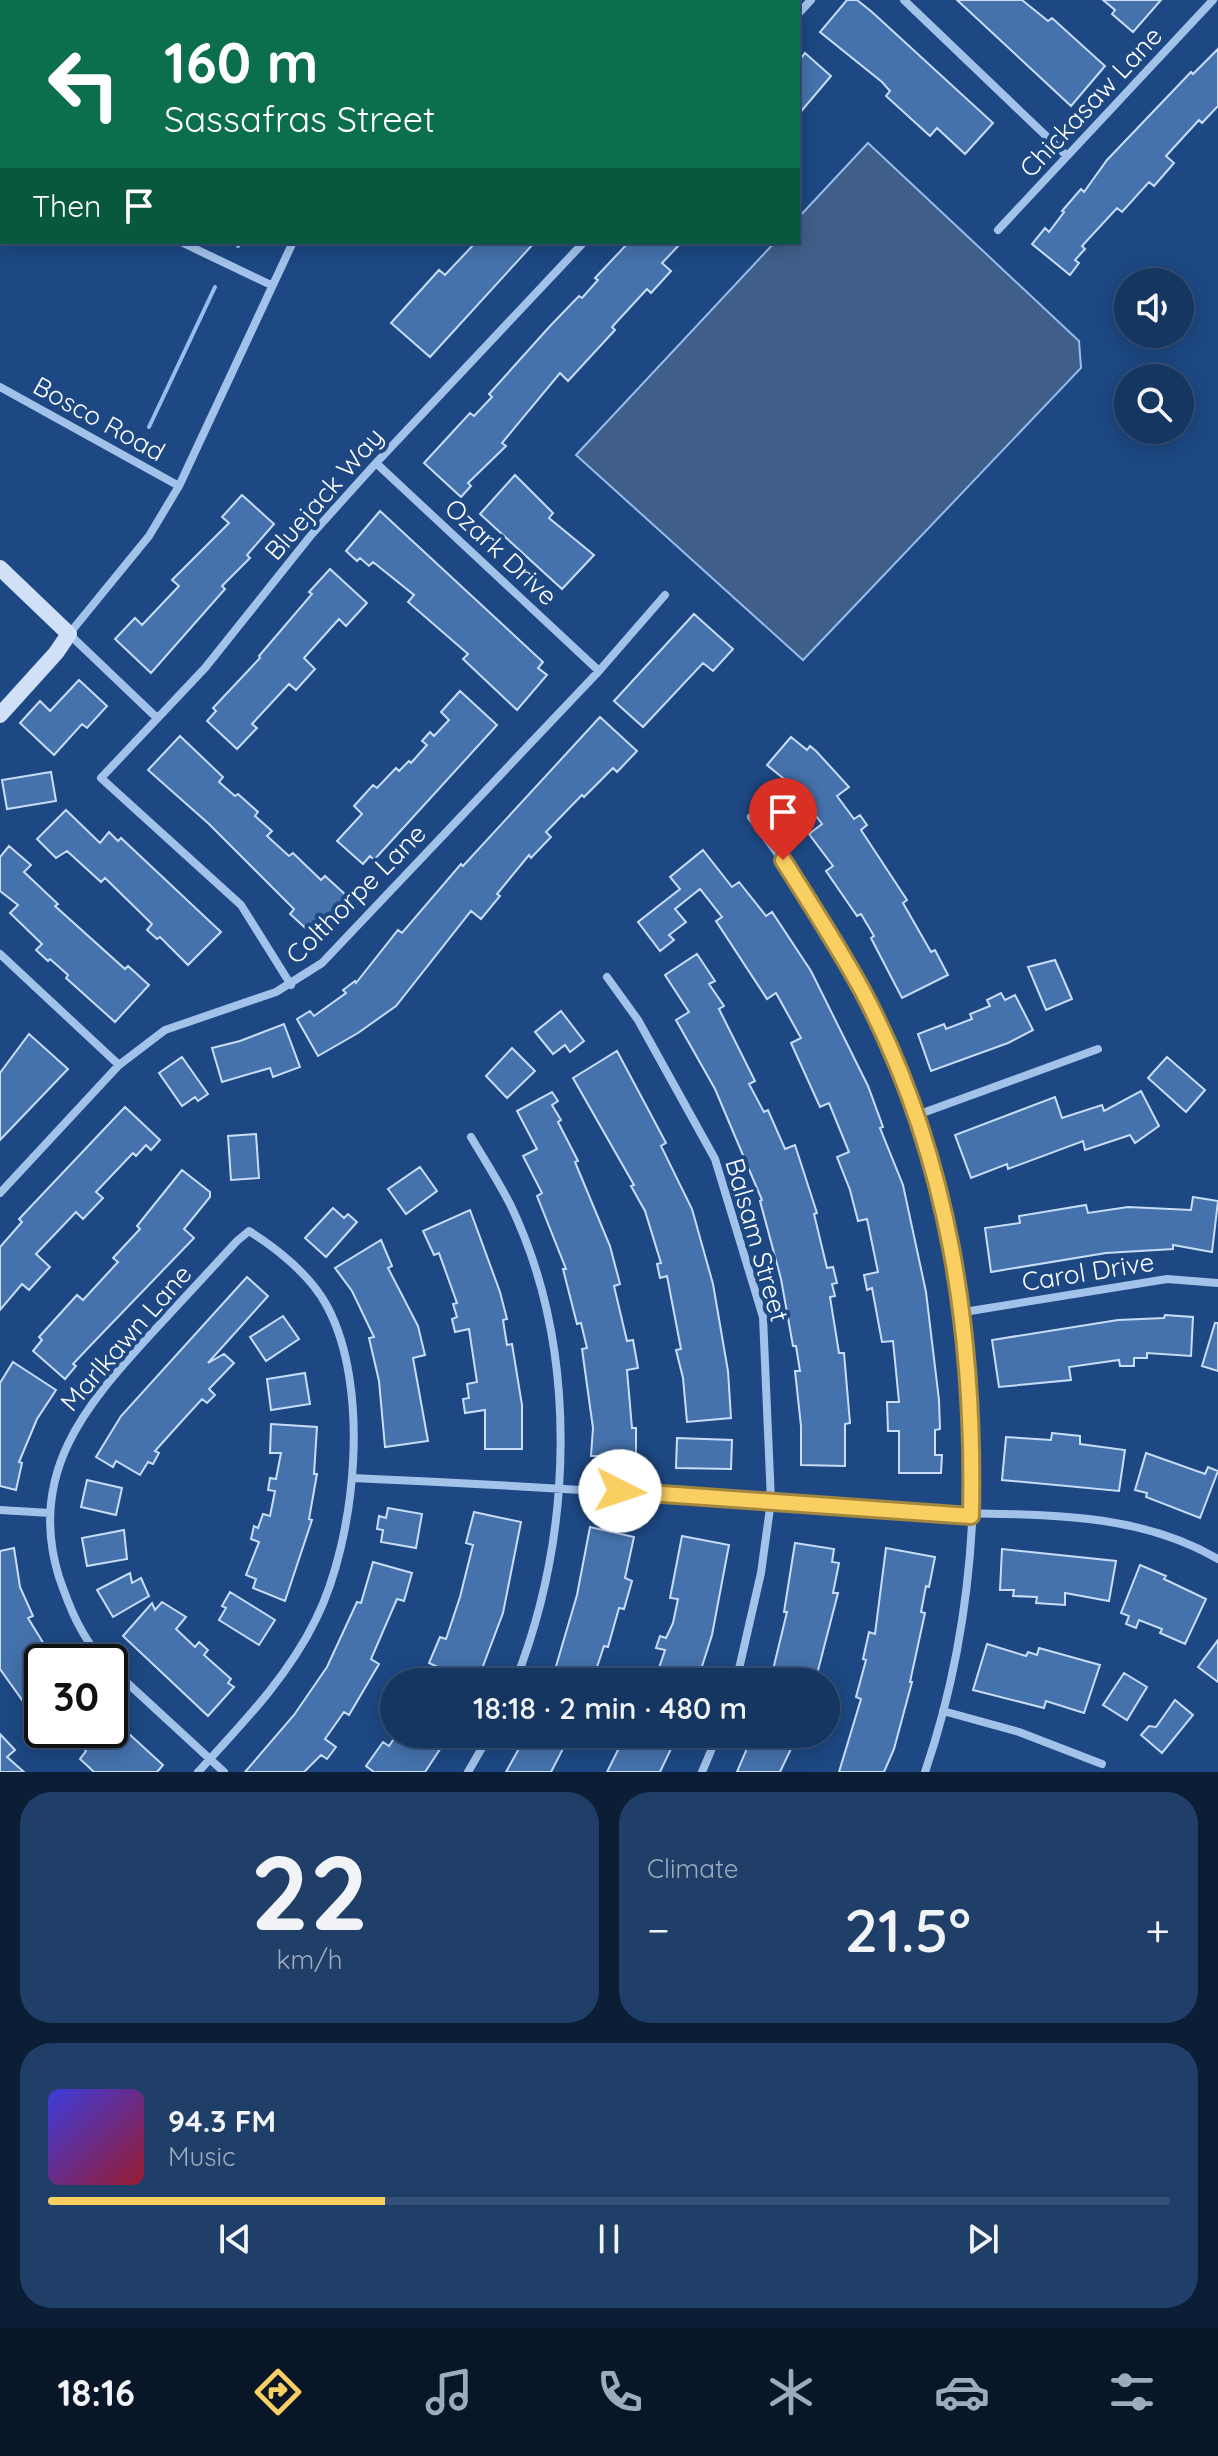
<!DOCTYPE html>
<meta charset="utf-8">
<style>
:root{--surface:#163662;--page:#1f3e68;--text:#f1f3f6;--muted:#9eabbe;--line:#355077;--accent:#facf61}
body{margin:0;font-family:Quicksand,sans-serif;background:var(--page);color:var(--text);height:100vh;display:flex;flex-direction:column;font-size:30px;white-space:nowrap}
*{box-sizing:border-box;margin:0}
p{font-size:26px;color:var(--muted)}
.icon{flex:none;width:44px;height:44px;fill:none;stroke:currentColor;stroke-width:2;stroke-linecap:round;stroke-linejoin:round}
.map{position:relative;height:1772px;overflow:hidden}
.panel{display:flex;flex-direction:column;gap:20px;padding:20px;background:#0c1e36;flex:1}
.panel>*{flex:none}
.guide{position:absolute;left:0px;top:0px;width:800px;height:244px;box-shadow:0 4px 20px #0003,0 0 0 2px var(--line);background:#0b6e4f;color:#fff;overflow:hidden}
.tools{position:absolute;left:1114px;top:268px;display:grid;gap:16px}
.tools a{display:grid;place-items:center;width:80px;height:80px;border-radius:50%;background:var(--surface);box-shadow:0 4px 20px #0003,0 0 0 2px var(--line);font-size:40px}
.speed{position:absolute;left:24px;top:1644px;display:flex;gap:16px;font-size:40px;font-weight:700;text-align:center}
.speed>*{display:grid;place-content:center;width:104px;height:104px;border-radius:50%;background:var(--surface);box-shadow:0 4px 20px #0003,0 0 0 2px var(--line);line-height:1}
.speed .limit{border:4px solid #111;border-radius:12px;background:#fff;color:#111}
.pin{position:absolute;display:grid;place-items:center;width:68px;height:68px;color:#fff;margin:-82px -34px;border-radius:50% 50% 50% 0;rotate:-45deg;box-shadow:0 0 8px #0007}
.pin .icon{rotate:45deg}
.me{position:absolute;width:88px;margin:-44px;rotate:94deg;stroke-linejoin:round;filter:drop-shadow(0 0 6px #0008)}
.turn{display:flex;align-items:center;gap:28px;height:168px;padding:0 32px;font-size:36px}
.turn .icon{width:104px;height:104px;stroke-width:2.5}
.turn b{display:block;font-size:56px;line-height:68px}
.then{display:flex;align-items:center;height:76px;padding:0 32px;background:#0003;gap:16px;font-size:30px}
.big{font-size:60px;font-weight:600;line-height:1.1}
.panel .tile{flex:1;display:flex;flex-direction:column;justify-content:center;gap:12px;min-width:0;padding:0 28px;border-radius:32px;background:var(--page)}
.panel .dial{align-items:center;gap:0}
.dial b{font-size:104px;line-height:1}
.song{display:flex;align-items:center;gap:24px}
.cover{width:96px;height:96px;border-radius:12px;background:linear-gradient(135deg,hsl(240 70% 55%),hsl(350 70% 35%))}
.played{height:8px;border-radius:4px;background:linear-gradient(90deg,var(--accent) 30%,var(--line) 30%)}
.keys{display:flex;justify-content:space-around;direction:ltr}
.heat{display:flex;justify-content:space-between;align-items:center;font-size:44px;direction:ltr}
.panel .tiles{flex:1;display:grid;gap:20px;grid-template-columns:1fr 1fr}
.tile:last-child{grid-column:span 2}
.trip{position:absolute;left:380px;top:1668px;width:460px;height:80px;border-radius:40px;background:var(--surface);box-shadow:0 4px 20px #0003,0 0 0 2px var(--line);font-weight:600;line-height:80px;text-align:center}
.dock{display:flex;height:128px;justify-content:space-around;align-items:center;background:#091627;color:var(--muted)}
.dock .icon{width:56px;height:56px}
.dock .current{color:var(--accent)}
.dock b{font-size:36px;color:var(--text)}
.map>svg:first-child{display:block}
.water{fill:#3f5f8a;stroke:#96bdec;stroke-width:2}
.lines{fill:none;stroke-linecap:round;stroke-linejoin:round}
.stream{stroke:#96bdec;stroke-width:4}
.building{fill:#4572ac;stroke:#c8ddf7;stroke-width:2}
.street{stroke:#a3c2ea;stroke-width:8}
.secondary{stroke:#cfe0f7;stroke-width:16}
.route-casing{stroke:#a2873f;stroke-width:20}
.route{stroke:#facf61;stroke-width:14}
.labels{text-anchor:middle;stroke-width:8;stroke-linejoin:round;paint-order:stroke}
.street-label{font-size:26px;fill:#fff;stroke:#1d4883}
</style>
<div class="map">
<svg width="1218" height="1772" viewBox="0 0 1218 1772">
<rect width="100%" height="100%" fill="#1d4883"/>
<path class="water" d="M868,143l211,198 2,27 -278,292 -227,-205 199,-213h23v-24z"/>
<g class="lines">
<path class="stream" d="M440,2l2,-2
M238,246l2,-4
M149,427l66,-140"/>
</g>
<path class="building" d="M847,0h10l15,12 121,111 -28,31 -28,-26 -7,8 -44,-40 4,-5 -8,-9 -62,-50z
M957,0h65l26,21 4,-3 53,48 -34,40z
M1103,0h58l-28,32 -21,-18 3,-4z
M1218,49v57l-16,17 -3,-3 -33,36 8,7 -20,23 -5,-4 -27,30 -5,-4 -35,38 3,3 -10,11 4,3 -9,12 -38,-31 13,-16 4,4 15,-20 -2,-1 19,-22 3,3 23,-32 84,-88 2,2z
M805,53l26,23 -33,39v-53z
M476,242h59l-105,115 -39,-34 48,-53 6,5z
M629,242h53l-20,21 9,8 -20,22 -4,-4 -35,38 3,3 -47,51 -8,-8 -58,70 4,3 -38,37 3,3 -10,11 -37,-34 46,-50 4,3 18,-19 -3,-3 62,-69 28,-29 3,2 16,-18 -3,-2z
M515,475l38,38 -4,5 45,37 -32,34 -82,-75z
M242,495l32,29 -27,31 3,3 -28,28 3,3 -74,84 -36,-34 20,-21 7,7 37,-39 -7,-6 57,-57 -7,-6z
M380,511l163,151 -5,6 9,7 -30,35 -54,-51 5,-5 -60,-52 6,-7 -41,-33 -4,4 -9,-8 -3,3 -11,-10z
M330,569l37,34 -21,23 -7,-7 -35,39 11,11 -19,21 -7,-6 -37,40 5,4 -20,21 -30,-28 9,-10 -3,-3 47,-50 -1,-2 53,-62 -3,-2z
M694,614l39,35 -20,22 -10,-8 -60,64 -29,-26z
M79,680l28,26 -20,22 -5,-4 -28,31 -34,-32 20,-22 10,10z
M460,691l37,34 -123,135 -4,-4 -7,8 -26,-23 25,-27 -8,-8 19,-21 4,3 19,-20 3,3 10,-10 2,2 16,-18 -5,-4 8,-9 4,4 15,-16 -8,-8z
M600,717l37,34 -20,21 -4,-4 -29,29 -2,-2 -36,37 5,5 -20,21 -2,-3 -32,39 3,2 -19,23 -10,-8 -75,95 -38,27 -40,23 -21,-37 13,-8 4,5 32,-23 -3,-3 12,-9 1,2 42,-53 4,3 59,-69 2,2z
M180,736l43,41 -4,5 16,14 3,-2 20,18 -3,4 17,15 -5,5 22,20 4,-3 28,27 4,-4 22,20 -35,38 -22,-20 4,-5 -85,-85 -61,-54z
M791,737l16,13 3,-4 6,5 33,36 -12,9 17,23 6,-4 7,10 -6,5 46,70 -4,3 28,49 4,-2 13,25 -46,23 -31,-60 3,-2 -13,-22 -4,2 -31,-45 7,-5 -24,-32 13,-10 -28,-37 -27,-22z
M51,772l5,29 -49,8 -5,-29z
M66,810l34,33 9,-11 9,9 3,-3 100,94 -33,33 -28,-28 -3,2 -10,-9 5,-6 -47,-46 -4,4 -34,-31 -11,7 -19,-19z
M9,846l22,19 -7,7 34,32 -3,2 70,63 3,-3 21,19 -34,37 -49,-44 2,-3 -18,-16 -2,2 -12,-11 6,-6 -32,-31 8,-8 -18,-14v-34z
M703,850l29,37 7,-5 27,34 6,-4 39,59 57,115 15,41 -3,1 23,57 23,107 13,108 1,29 -5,1v25h7l-1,18h-42v-42h-11l-1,-29h12l-6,-61 -11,1 -10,-54 -5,2 -3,-15 14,-3 -11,-53 -9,2 -8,-31 -13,-33 12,-5 -20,-49 -9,4 -29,-64 10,-5 -25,-45 -9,6 -51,-78 6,-4 -22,-28 -25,20 11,13 -17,13 5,5 -14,11 -22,-29 42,-33 -10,-12z
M697,954l18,27 -6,3 15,22 -5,3 36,72 -6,3 15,28 4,-2 17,39 10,-4 22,68 -3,1 13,54 6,-1 4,16 -5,1 3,12 -5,1 9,56h5l6,70 -5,1v42l-44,-1v-39l-6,-55h5l-4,-25h-3l-12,-67 -21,-78 2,-1 -47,-111 -39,-69 13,-8 -24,-37z
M1055,960l17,39 -26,11 -18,-43z
M1001,993l4,7 10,-5 18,35 -25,13 -77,28 -13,-37 26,-10 2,5 26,-10 -2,-5 20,-8 -3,-6z
M561,1011l23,30 -14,11 -5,-7 -12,9 -18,-22z
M284,1024l16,43 -27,10 -3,-9 -48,14 -10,-34 28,-7z
M29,1034l39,35 -68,71v-67z
M512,1048l23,23 -28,27 -21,-22z
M617,1051l49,92 -5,3 31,63 21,75 15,87 3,47 -44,4 -4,-44 -7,-28 5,-1 -14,-73 -7,2 -3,-14 4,-1 -16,-52 -14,-25 3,-1 -61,-107z
M182,1057l26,37 -10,7 -3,-4 -13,9 -23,-33z
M1167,1057l38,33 -19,22 -38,-34z
M1141,1091l18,35 -24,17 -5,-8 -45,15 -2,-9 -75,28 -1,-5 -36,14 -16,-43 100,-38 7,21 40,-13 2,6z
M552,1092l6,9 -6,4 9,15 -3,2 20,39 -3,1 35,84 10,38 -6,2 13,55 6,-1 5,28 -11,2 5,58h4v28h-45l2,-28 -11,-79 5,-1 -6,-25 -4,1 -14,-55h3l-29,-73 5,-3 -19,-37 14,-7 -20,-38z
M125,1107l35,33 -9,10 -5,-5 -10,11 -3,-3 -37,39 7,6 -20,21 -7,-7 -40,42 14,13 -21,23 -7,-6 -22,26v-63l22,-25 -3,-3z
M256,1134l3,44 -28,2 -3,-44z
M420,1167l17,24 -31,23 -18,-25z
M182,1170l28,22v5l-26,32 10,9 -104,108 -17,18 3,2 -11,13 -32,-28 9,-11 -3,-3 38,-42 6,5 35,-38 -5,-4 27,-29 -3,-3z
M1193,1197l25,4 -6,51 -39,-7v4l-67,4 -115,19 -6,-44 35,-5 -1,-7 67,-11 2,8 40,-6 63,3z
M333,1208l11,10 4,-4 9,8 -31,35 -21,-19z
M470,1210l30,82 7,27 -4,1 4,25 5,-1 10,61v44h-37v-39l-20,3 -2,-14 6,-1 -2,-14 10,-2 -8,-53 -14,3 -3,-13 5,-2 -4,-13 4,-1 -18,-50 -5,2 -11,-24z
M381,1240l11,26 -4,2 30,58 7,29 -12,3 15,83 -43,6 -6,-66 -10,-43 5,-1 -22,-46 -17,-23z
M247,1277l21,19 -60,67 16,-9 10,9 -25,26 6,6 -8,8 -5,-4 -21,23 -26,29 4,2 -6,11 -5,-2 -8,13 -24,-14 -3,6 -17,-10 25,-41z
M1165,1315l28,2 -2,39 -44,-3v5h-13v8h-14l-1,-6 -50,7 2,13 -72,7 -7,-47 126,-20 46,-2z
M283,1316l16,23 -33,22 -16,-24z
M1215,1323h3v48l-16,-5z
M13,1362l43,28 -19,29 -18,43 3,1 -6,27 -16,-4v-103z
M305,1373l5,31 -39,6 -4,-31z
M271,1424l46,3 -3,47h3l-8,45 3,1 -27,81 -32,-13 3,-9 -10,-4 13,-33 -8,-3 3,-13 4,2 5,-14 7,2 5,-25 -7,-1 2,-12 6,1 5,-26h-11z
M1052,1433l28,3v8l45,6 -6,41 -117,-11 4,-43 45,3z
M677,1438l55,2 -1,29 -55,-1z
M1146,1453l59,21 3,-7 10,4 -18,47 -54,-21 1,-4 -12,-3z
M87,1480l35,8 -6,27 -35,-8z
M388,1508l34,6 -6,34 -35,-6 2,-12 -6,-1 2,-13 7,2z
M474,1512l47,10 -18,91 -26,69h-44l7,-14 -11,-5 11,-26 6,2 14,-42 13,-52 -7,-2z
M590,1527l44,10 -9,41 7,3 -8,28 -5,-1 -11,39 -4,-1 -12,36h-12l-26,-9 23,-78z
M124,1530l3,29 -40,7 -5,-28z
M682,1536l47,9 -17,90 -15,47h-35v-3l-6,-2 9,-27 -9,-2 4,-12 6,2 7,-15 5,-24 -8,-1z
M795,1543l39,6 -2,13 7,1 -6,30h5l-23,89h-45l17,-70h-3z
M14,1548l6,39 13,29 -5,2 22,36 -8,5v54l-7,5 -35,-49v-118z
M886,1548l49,9 -6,30 -3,-1 -5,26 4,1 -15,69h2l-18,67 -10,23h-45l22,-73 -5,-2 10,-37 -3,-1 6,-27 6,2z
M1002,1549l114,12 -7,40 -44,-8v12l-29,-2 1,-6 -24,-1 1,-6h-14z
M373,1562l39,11 -8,28 -7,-2 -26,60 8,5 -30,51 -5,-3 -19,27 11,8 -9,12 -6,-4 -17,17h-59l49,-57 33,-48 30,-65 4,1z
M1140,1565l26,11 -2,3 42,20 -21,45 -25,-11 2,-4 -23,-9 -3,8 -10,-4 3,-8 -8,-3z
M130,1573l2,10 9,-5 8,18 -36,21 -16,-27z
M230,1592l45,28 -16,25 -40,-25 7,-12 -4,-2z
M162,1602l24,15 -10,12 19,18 4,-5 9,8 -4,5 27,24 -3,4 6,4 -26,29 -85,-80 29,-33 3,7z
M1218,1640v42l-20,-15z
M987,1644l39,12 2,-4 9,3 2,-7 61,17 -16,48 -38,-12 -2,7 -71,-18z
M1124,1673l23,14 -20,33 -24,-15z
M1175,1700l18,15 -31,38 -21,-18 8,-9 7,1z
M115,1721l48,44 -6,7h-63l-14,-13 6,-8 -22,-21h46z
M0,1734l15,16 -8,7 17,15h-24z
M397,1734h53l-25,38h-51l-8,-6 17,-24 6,4z
M527,1734h32l9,5 -17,33h-45z
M626,1734h52l-18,38h-53z
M753,1734h45l-18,38h-43z"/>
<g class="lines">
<path class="street" d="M265,0l3,2
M904,0l163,156
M514,2l2,-2
M798,14l13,-14
M0,97l2,2
M998,230l215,-230
M181,242l90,43
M0,387l179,99
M376,463l223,208
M157,718l-88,-84 80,-98 30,-50 114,-244
M751,817c68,91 124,189 165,295 8,22 13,47 19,70 52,189 54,403 -10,590
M0,954l119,111
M607,977l31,43 77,139 48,158 8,184 -10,72 -25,109
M291,985l-50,-80 -140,-127 104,-110 107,-134 64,-71 208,-221
M917,1115l181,-66
M471,1137c13,22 28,45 40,69 69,145 62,329 4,476
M0,1193l119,-128 46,-35 111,-38 46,-29 277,-292 66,-76
M964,1312l203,-33 51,4
M352,1478c184,8 368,20 552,33 106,7 218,-8 314,48
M0,1510l50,3
M104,1662c-23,-26 -34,-53 -45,-85 -32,-103 26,-171 91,-242 29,-31 58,-63 87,-94l12,-10c29,18 62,45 78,75 44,82 29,232 -11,313 -28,58 -75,106 -118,153
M110,1667l114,105
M943,1711l76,21 83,32
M468,1772l22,-38
M702,1772l16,-38"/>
<path class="secondary" d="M0,568l69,66 -13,19 -56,62"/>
</g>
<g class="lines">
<defs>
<path id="route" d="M620,1491l351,25c4,-183 -22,-362 -109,-526 -24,-44 -52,-87 -79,-130"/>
</defs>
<use href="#route" class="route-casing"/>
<use href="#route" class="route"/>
</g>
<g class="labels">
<g class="street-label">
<text transform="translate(1091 102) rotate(-47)" y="9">Chickasaw Lane</text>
<text transform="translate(99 419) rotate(29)" y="9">Bosco Road</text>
<text transform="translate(324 494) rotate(-49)" y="9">Bluejack Way</text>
<text transform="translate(501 552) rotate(43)" y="9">Ozark Drive</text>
<text transform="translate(356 894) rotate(-45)" y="9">Colthorpe Lane</text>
<text transform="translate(757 1240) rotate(74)" y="9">Balsam Street</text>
<text transform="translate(1088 1272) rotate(-9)" y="9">Carol Drive</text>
<text transform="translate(126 1338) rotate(-49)" y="9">Marlkawn Lane</text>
</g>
</g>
</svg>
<div class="tools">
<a><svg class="icon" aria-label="sound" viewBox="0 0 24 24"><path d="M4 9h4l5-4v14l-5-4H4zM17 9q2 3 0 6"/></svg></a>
<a><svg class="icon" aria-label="search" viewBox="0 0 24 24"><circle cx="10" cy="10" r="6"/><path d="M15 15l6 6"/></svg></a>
</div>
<div class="speed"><div class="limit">30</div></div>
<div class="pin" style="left:783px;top:860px;background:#d93025"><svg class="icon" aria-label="arrive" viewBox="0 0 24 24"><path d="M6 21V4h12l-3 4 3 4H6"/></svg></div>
<svg class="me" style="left:620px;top:1491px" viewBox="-20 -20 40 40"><circle r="19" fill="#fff"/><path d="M0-13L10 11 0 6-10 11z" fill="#facf61"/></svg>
<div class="trip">18:18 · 2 min · 480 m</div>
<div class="guide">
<div class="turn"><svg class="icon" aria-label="left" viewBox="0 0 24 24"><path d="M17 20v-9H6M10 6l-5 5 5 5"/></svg><div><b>160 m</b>Sassafras Street</div></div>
<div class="then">Then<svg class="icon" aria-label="arrive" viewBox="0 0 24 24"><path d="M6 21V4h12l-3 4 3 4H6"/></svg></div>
</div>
</div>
<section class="panel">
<div class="tiles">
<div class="tile dial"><b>22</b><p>km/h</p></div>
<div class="tile"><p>Climate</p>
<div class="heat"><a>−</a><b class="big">21.5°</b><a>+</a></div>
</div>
<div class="tile">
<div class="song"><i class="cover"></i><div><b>94.3 FM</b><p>Music</p></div></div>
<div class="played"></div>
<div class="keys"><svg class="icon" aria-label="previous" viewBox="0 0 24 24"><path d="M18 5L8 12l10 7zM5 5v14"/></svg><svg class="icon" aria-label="pause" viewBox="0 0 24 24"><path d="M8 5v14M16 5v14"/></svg><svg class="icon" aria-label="next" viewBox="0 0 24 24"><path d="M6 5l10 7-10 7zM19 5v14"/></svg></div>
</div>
</div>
</section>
<nav class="dock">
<b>18:16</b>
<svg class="icon current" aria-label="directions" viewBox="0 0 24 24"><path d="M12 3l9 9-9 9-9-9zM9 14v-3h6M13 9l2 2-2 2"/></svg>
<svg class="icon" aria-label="music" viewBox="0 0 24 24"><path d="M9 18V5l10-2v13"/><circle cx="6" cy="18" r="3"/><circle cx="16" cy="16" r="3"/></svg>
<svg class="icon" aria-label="phone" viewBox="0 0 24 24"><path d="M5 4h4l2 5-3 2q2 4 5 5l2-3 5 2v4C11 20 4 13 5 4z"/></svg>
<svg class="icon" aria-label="climate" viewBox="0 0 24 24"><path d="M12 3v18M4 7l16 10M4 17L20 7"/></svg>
<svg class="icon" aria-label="car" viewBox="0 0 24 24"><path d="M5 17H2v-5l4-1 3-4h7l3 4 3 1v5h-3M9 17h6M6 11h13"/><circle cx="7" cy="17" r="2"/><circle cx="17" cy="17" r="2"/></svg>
<svg class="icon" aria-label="filters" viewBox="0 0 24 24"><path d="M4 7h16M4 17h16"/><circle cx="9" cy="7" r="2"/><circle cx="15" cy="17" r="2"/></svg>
</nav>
